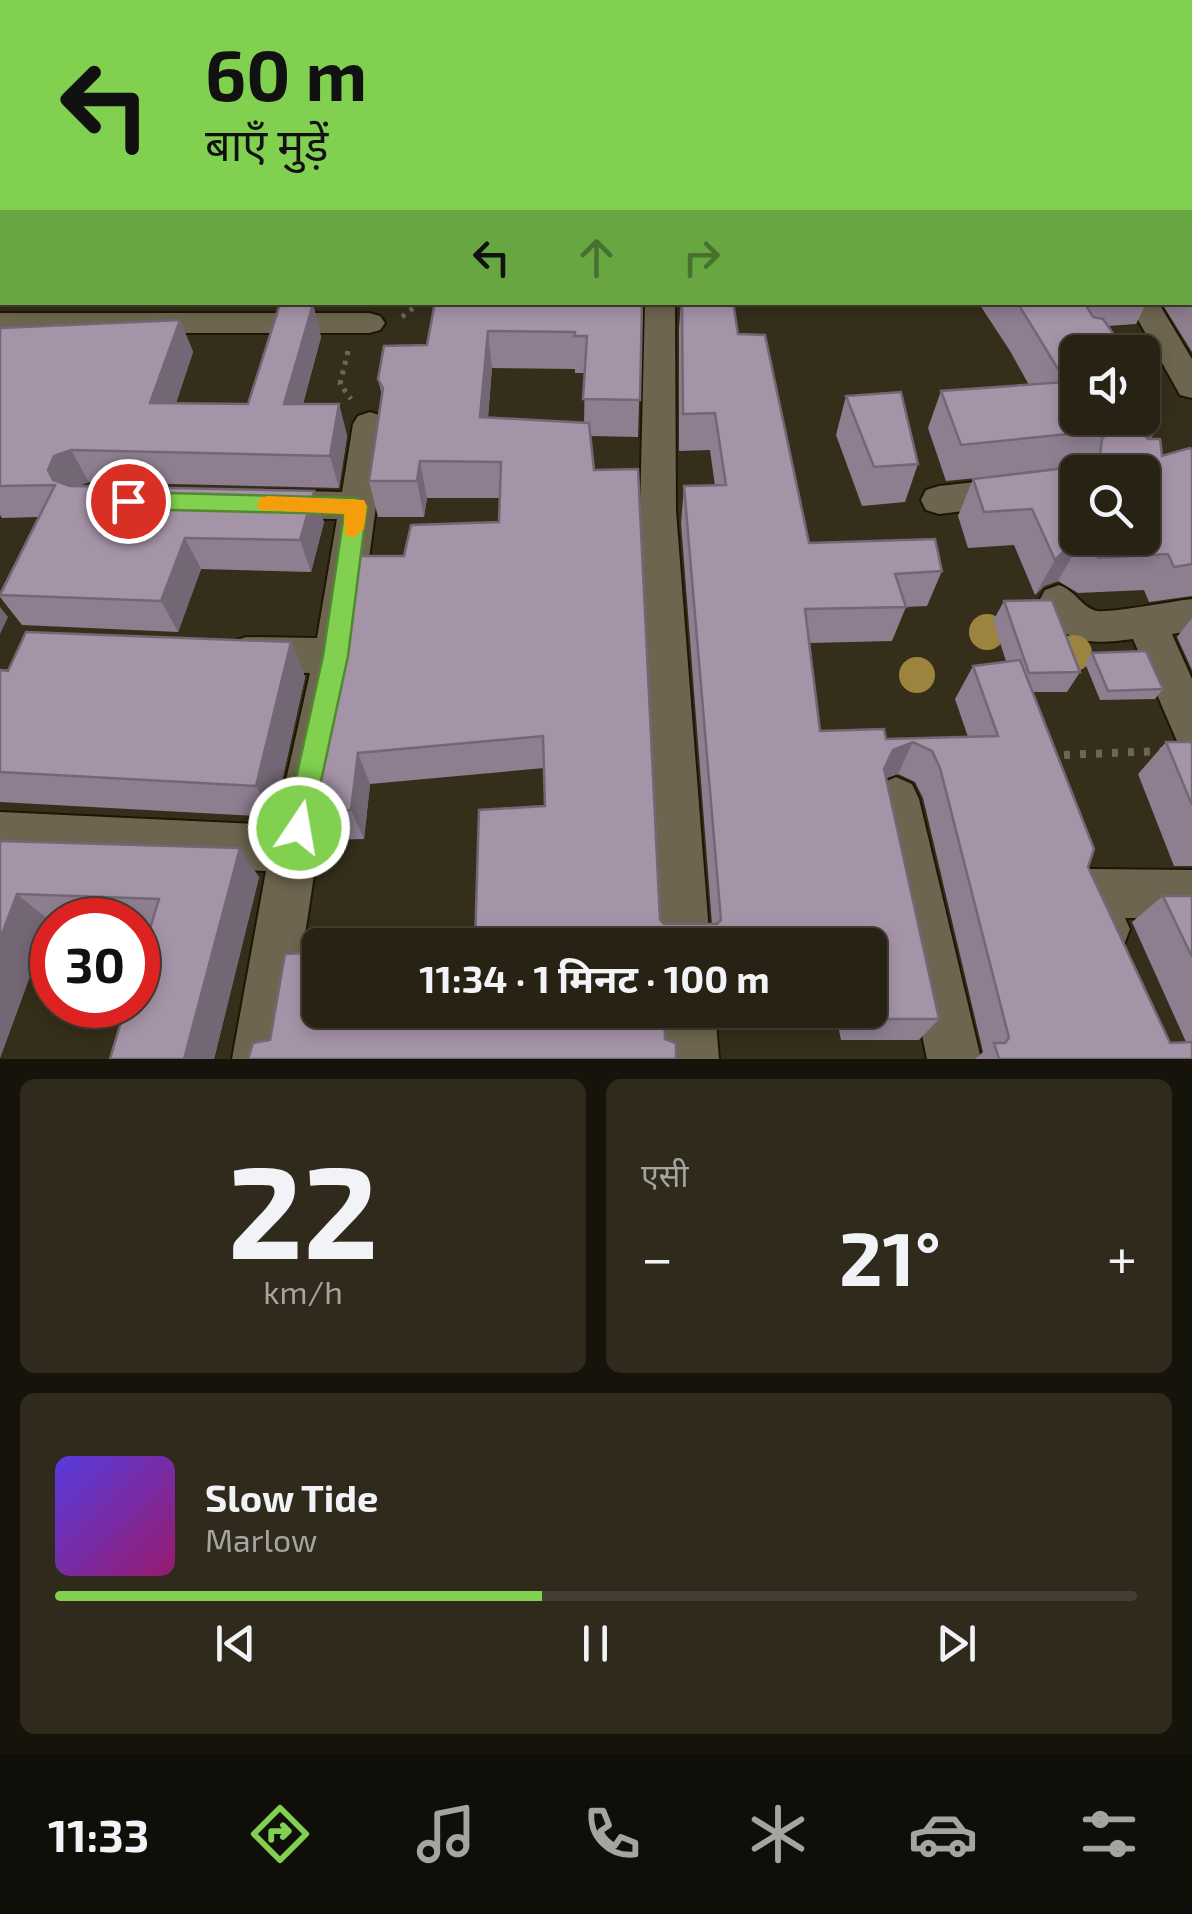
<!DOCTYPE html>
<html lang="hi">
<meta charset="utf-8">
<style>
:root{--surface:#282214;--page:#302a1d;--text:#f1f3f6;--muted:#a5a4a0;--line:#443f34;--accent:#81d050}
body{margin:0;font-family:"Exo 2","Noto Sans Devanagari",sans-serif;background:var(--page);color:var(--text);height:100vh;display:flex;flex-direction:column;font-size:38px;white-space:nowrap}
*{box-sizing:border-box;margin:0}
p{font-size:32px;color:var(--muted)}
.icon{flex:none;width:55px;height:55px;fill:none;stroke:currentColor;stroke-width:2;stroke-linecap:round;stroke-linejoin:round}
.map{position:relative;height:1059px;overflow:hidden}
.sheet{display:flex;flex-direction:column;gap:20px;padding:20px;background:#16130b;flex:1}
.sheet>*{flex:none}
.banner{position:absolute;left:0px;top:0px;width:1192px;height:305px;box-shadow:0 5px 15px #0003,0 0 0 2px var(--line);background:#81d050;color:#111;overflow:hidden}
.fabs{position:absolute;left:1060px;top:335px;display:grid;gap:20px}
.fabs a{display:grid;place-items:center;width:100px;height:100px;border-radius:15px;background:var(--surface);box-shadow:0 5px 15px #0003,0 0 0 2px var(--line);font-size:50px}
.speed{position:absolute;left:30px;top:898px;display:flex;gap:20px;font-size:50px;font-weight:700;text-align:center}
.speed>*{display:grid;place-content:center;width:130px;height:130px;border-radius:50%;background:var(--surface);box-shadow:0 5px 15px #0003,0 0 0 2px var(--line);line-height:1}
.speed .limit{border:15px solid #d22;background:#fff;color:#111}
.pin{position:absolute;display:grid;place-items:center;width:85px;height:85px;color:#fff;margin:-42px;border:5px solid #fff;border-radius:50%;box-shadow:0 2px 10px #0007}
.me{position:absolute;width:110px;margin:-55px;rotate:12deg;stroke-linejoin:round;filter:drop-shadow(0 0 8px #0008)}
.turn{display:flex;align-items:center;gap:35px;height:210px;padding:0 40px;font-size:45px}
.turn .icon{width:130px;height:130px;stroke-width:2.5}
.turn b{display:block;font-size:70px;line-height:85px}
.lanes{display:flex;align-items:center;height:95px;padding:0 40px;background:#0003;justify-content:center;gap:50px;direction:ltr}
.lanes .off{opacity:.35}
.big{font-size:75px;font-weight:700;line-height:1.1}
.sheet .tile{flex:1;display:flex;flex-direction:column;justify-content:center;gap:15px;min-width:0;padding:0 35px;border-radius:15px;background:var(--page)}
.sheet .dial{align-items:center;gap:0}
.dial b{font-size:130px;line-height:1}
.song{display:flex;align-items:center;gap:30px}
.cover{width:120px;height:120px;border-radius:15px;background:linear-gradient(135deg,hsl(250 70% 55%),hsl(320 70% 35%))}
.played{height:10px;border-radius:5px;background:linear-gradient(90deg,var(--accent) 45%,var(--line) 45%)}
.keys{display:flex;justify-content:space-around;direction:ltr}
.heat{display:flex;justify-content:space-between;align-items:center;font-size:55px;direction:ltr}
.sheet .tiles{flex:1;display:grid;gap:20px;grid-template-columns:1fr 1fr}
.tile:last-child{grid-column:span 2}
.trip{position:absolute;left:302px;top:928px;width:585px;height:100px;border-radius:15px;background:var(--surface);box-shadow:0 5px 15px #0003,0 0 0 2px var(--line);font-weight:700;line-height:100px;text-align:center}
.menu{display:flex;height:160px;justify-content:space-around;align-items:center;background:#100e08;color:var(--muted)}
.menu .icon{width:70px;height:70px}
.menu .current{color:var(--accent)}
.menu b{font-size:45px;color:var(--text)}
.map>svg:first-child{display:block}
.lines{fill:none;stroke-linecap:round;stroke-linejoin:round}
.minor-casing{stroke:#1d1603;stroke-width:4}
.path-far1{stroke:#6e6756;stroke-width:5;stroke-dasharray:4 6;stroke-linecap:butt}
.path{stroke:#6e6756;stroke-width:8;stroke-dasharray:6 10;stroke-linecap:butt}
.minor{fill:#6d654f;fill-rule:evenodd}
.tree{fill:#9c843e}
.wall{fill:#8e7e90;fill-rule:evenodd}
.shaded-wall{fill:#746775}
.building{fill:#a593a7;stroke:#746775;stroke-width:2.5;fill-rule:evenodd}
.route{fill:#81d050;stroke:#548734;stroke-width:2.5}
.slow{fill:#f59e0b}
</style>
<div class="map">
<svg width="1192" height="1059" viewBox="0 0 1192 1059">
<rect width="100%" height="100%" fill="#352e1a"/>
<g class="lines">
<defs>
<path id="minor" d="M0,195h2v16h-2z
M645,302h30l1,209 34,434h-50l-20,-434z
M1128,302h30l34,57v39l-12,-3z
M0,313h369l11,3 5,7 -5,7 -11,3h-369z
M370,412l12,4 5,8 -31,232 -38,193 -32,210h-54l34,-188 -266,-13v-46l276,13 34,-152 -64,-2 -15,-5 -6,-12 6,-12 15,-5 71,1 20,-119 -70,-1 -13,-4 -5,-10 5,-10 13,-4 75,2 11,-68 5,-8z
M1078,471l6,1h-6v25l-139,17 -13,-4 -5,-10 5,-10 13,-4z
M1059,585c17,6 23,23 38,26 15,2 76,-10 95,-12v32l-20,3 20,45v67l-15,-5 -44,-102c-44,6 -72,6 -94,-38l6,-11z
M896,777l16,7 7,15 62,260h-54l-54,-260 7,-15z
M1089,869l103,1v48h-67l5,11 -7,18 -18,7 -18,-7 -22,-54 7,-17z
M663,1010h52l4,49h-54z"/>
</defs>
<use href="#minor" class="minor-casing"/>
<path class="path-far1" d="M402,317l19,-15
M348,351l-8,33 11,15"/>
<path class="path" d="M1064,755l97,-4"/>
<use href="#minor" class="minor"/>
</g>
<g class="tree">
<circle cx="987" cy="632" r="18"/>
<circle cx="1074" cy="653" r="18"/>
<circle cx="917" cy="675" r="18"/>
</g>
<path class="wall" d="M0,0h1192v352l-31,-50h29v-300h-1188v189h-2z
M0,205h2v97h199l-2,5 -199,-4z
M435,302h207l-4,135 -48,-1 70,484 4,4h48l-31,-401 3,-37h31l-5,-36 -31,1v-123l2,-26h52l5,32 71,209 133,28 -15,35 -21,1 -14,34 -83,2 11,88 66,8 82,-2 -13,-38 18,-33 33,-5 -13,-40 11,-20 76,71 -13,20h-34l55,175 82,176 16,-1 -54,-120 31,-26h29v163h-217l8,-7 -60,-254 -8,-16 -17,-8 -12,4 53,241 -20,21h-78l-6,-30h35v-65h-403h8l70,-139 -1,-38 -174,16 -6,55 -40,1 -15,-29 95,-255 95,-34 1,-24h-73l-3,19h-46l-9,-36 13,-86 -4,-16 49,-34zM492,368l83,1v4h10l-1,50 -96,-6z
M978,302h169l-11,22 -28,2 43,113 11,17 30,-6v146l-43,6 -5,-12 -66,3 -20,-12 -14,5 -9,9 -21,-50 -46,3 -10,-32 15,-37 54,-6 -81,8 -18,-53 13,-37 88,-6 -19,-34z
M313,304l8,33 -18,67h36l8,32 -8,52 -250,-6 -11,4 246,36 -13,50 -110,-3 -23,63 -156,-7 -22,-28v-5l38,-75 -36,1 -2,-3v-187l180,-8 13,32 -17,51 72,1z
M846,396l72,68 -13,38 -43,4 -26,-71z
M1192,618v52l-15,-33z
M291,642l14,35 -31,140 -274,-15v-132z
M1092,653l71,36 -8,10 -55,1 -15,-37z
M1166,742h26v124h-18l-36,-92z
M0,841l259,36 -45,182h-104l41,-135h-13v-4l-88,1 -50,137z"/>
<path class="shaded-wall" d="M313,304l8,33 -27,99 -10,-32z
M180,320l13,32 -28,83 -15,-32z
M488,331l4,37 -7,86 -5,-37z
M339,404l8,32 -8,52 -9,-32z
M1161,422l-22,37 5,-24z
M71,450l18,32 -16,6v24l-25,-42 6,-14z
M420,461l7,37 -3,19 -7,-36z
M314,491l10,31 -13,50 -11,-32z
M185,538l16,31 -23,63 -17,-31z
M1078,546l-20,35 -14,5 -9,9 20,-35 9,-9z
M0,607l8,10 -8,17z
M291,642l14,35 -31,140 -18,-31z
M913,742l-15,32 -20,7 15,-31z
M358,753l12,31 -6,55 -13,-29z
M240,848l19,29 -45,182h-30z
M17,894l33,27 -50,137v-119z"/>
<path class="building" d="M0,0h220l-2,2h-216v155l-2,-1z
M292,0h374l-2,2h-374z
M728,0h464v283l-2,-3v-278h-463z
M0,205h2v72h-2z
M435,302h207l-2,98 -57,-1 4,-63h-13l1,-4 -87,-1 -8,86 109,6 5,47 44,-1 22,451 4,4h53l4,-4 -37,-434 42,-1 -11,-72 -32,1 -1,-112h51l5,32 27,1 44,208 126,-4 7,32 -47,3 11,33 -101,2 15,122 64,-2 2,10 112,-3 -25,-70 47,-6 74,189 -6,18 82,176 22,-1v17h-193l-5,-16h11l4,-5 -69,-270 -8,-17 -19,-9 -20,8 -9,19 55,250h-83l-2,-9h16v-65h-30l-1,-3 -31,3h-341h8l4,-135 66,-4 -2,-70 -185,17 -7,57 -42,1 49,-255h46l7,-31 88,-3 2,-60 -81,-1 -3,20h-48l14,-93 -5,-9 6,-33 43,-1z
M1017,302h67l9,15 10,2 23,33h-48v66h64v-27l19,31 -17,13 4,4h12l2,17 28,-8 2,2v114l-18,3 -6,-13 -69,4 -21,-12 -14,5 -9,9 -23,-51 -48,3 -11,-33 126,-15 3,-25 5,-6 -10,-2 -136,14 -20,-54 125,-9zM1078,472h64v66h-64z
M280,304h33l-29,100h55l-9,52 -259,-6 -17,6 -6,14 5,10 17,6 244,5 -14,49 -115,-2 -24,63 -161,-6 55,-110 -55,1v-158l180,-8 -30,83 98,1z
M901,392l17,72 -44,3 -28,-71z
M1052,600l28,72 -51,1 -25,-72z
M26,632l265,10 -35,144 -256,-14v-102l8,1z
M1146,651l17,38 -55,2 -16,-38z
M1166,742h26v63z
M0,841l240,7 -56,211h-74l16,-54h12v-37l21,-69 -142,-5 -17,45z
M1163,896h29v61z
M320,952v58h344l1,29 11,4v16h-428l5,-16 17,-3 15,-86z"/>
<path class="route" d="M128,492l228,6 11,8 -19,150 -39,181 -10,4 -10,-4 -4,-9 38,-172 21,-142 -216,-5 -12,-8z"/>
<path class="slow" d="M268,496l96,4 3,6 -3,23 -11,9 -8,-3 -1,-21 -84,-4 -3,-6 3,-6z"/>
</svg>
<div class="fabs">
<a><svg class="icon" aria-label="sound" viewBox="0 0 24 24"><path d="M4 9h4l5-4v14l-5-4H4zM17 9q2 3 0 6"/></svg></a>
<a><svg class="icon" aria-label="search" viewBox="0 0 24 24"><circle cx="10" cy="10" r="6"/><path d="M15 15l6 6"/></svg></a>
</div>
<div class="speed"><div class="limit">30</div></div>
<div class="pin" style="left:128px;top:501px;background:#d93025"><svg class="icon" aria-label="arrive" viewBox="0 0 24 24"><path d="M6 21V4h12l-3 4 3 4H6"/></svg></div>
<svg class="me" style="left:299px;top:828px" viewBox="-20 -20 40 40"><circle r="17" fill="#81d050" stroke="#fff" stroke-width="3"/><path d="M0-11L8 9 0 5-8 9z" fill="#fff"/></svg>
<div class="trip">11:34 · 1 मिनट · 100 m</div>
<div class="banner">
<div class="turn"><svg class="icon" aria-label="left" viewBox="0 0 24 24"><path d="M17 20v-9H6M10 6l-5 5 5 5"/></svg><div><b>60 m</b>बाएँ मुड़ें</div></div>
<div class="lanes"><svg class="icon" aria-label="left" viewBox="0 0 24 24"><path d="M17 20v-9H6M10 6l-5 5 5 5"/></svg><svg class="icon off" aria-label="ahead" viewBox="0 0 24 24"><path d="M12 20V5M6 11l6-6 6 6"/></svg><svg class="icon off" aria-label="right" viewBox="0 0 24 24"><path d="M7 20v-9h11M14 6l5 5-5 5"/></svg></div>
</div>
</div>
<section class="sheet">
<div class="tiles">
<div class="tile dial"><b>22</b><p>km/h</p></div>
<div class="tile"><p>एसी</p>
<div class="heat"><a>−</a><b class="big">21°</b><a>+</a></div>
</div>
<div class="tile">
<div class="song"><i class="cover"></i><div><b>Slow Tide</b><p>Marlow</p></div></div>
<div class="played"></div>
<div class="keys"><svg class="icon" aria-label="previous" viewBox="0 0 24 24"><path d="M18 5L8 12l10 7zM5 5v14"/></svg><svg class="icon" aria-label="pause" viewBox="0 0 24 24"><path d="M8 5v14M16 5v14"/></svg><svg class="icon" aria-label="next" viewBox="0 0 24 24"><path d="M6 5l10 7-10 7zM19 5v14"/></svg></div>
</div>
</div>
</section>
<nav class="menu">
<b>11:33</b>
<svg class="icon current" aria-label="directions" viewBox="0 0 24 24"><path d="M12 3l9 9-9 9-9-9zM9 14v-3h6M13 9l2 2-2 2"/></svg>
<svg class="icon" aria-label="music" viewBox="0 0 24 24"><path d="M9 18V5l10-2v13"/><circle cx="6" cy="18" r="3"/><circle cx="16" cy="16" r="3"/></svg>
<svg class="icon" aria-label="phone" viewBox="0 0 24 24"><path d="M5 4h4l2 5-3 2q2 4 5 5l2-3 5 2v4C11 20 4 13 5 4z"/></svg>
<svg class="icon" aria-label="climate" viewBox="0 0 24 24"><path d="M12 3v18M4 7l16 10M4 17L20 7"/></svg>
<svg class="icon" aria-label="car" viewBox="0 0 24 24"><path d="M5 17H2v-5l4-1 3-4h7l3 4 3 1v5h-3M9 17h6M6 11h13"/><circle cx="7" cy="17" r="2"/><circle cx="17" cy="17" r="2"/></svg>
<svg class="icon" aria-label="filters" viewBox="0 0 24 24"><path d="M4 7h16M4 17h16"/><circle cx="9" cy="7" r="2"/><circle cx="15" cy="17" r="2"/></svg>
</nav>
